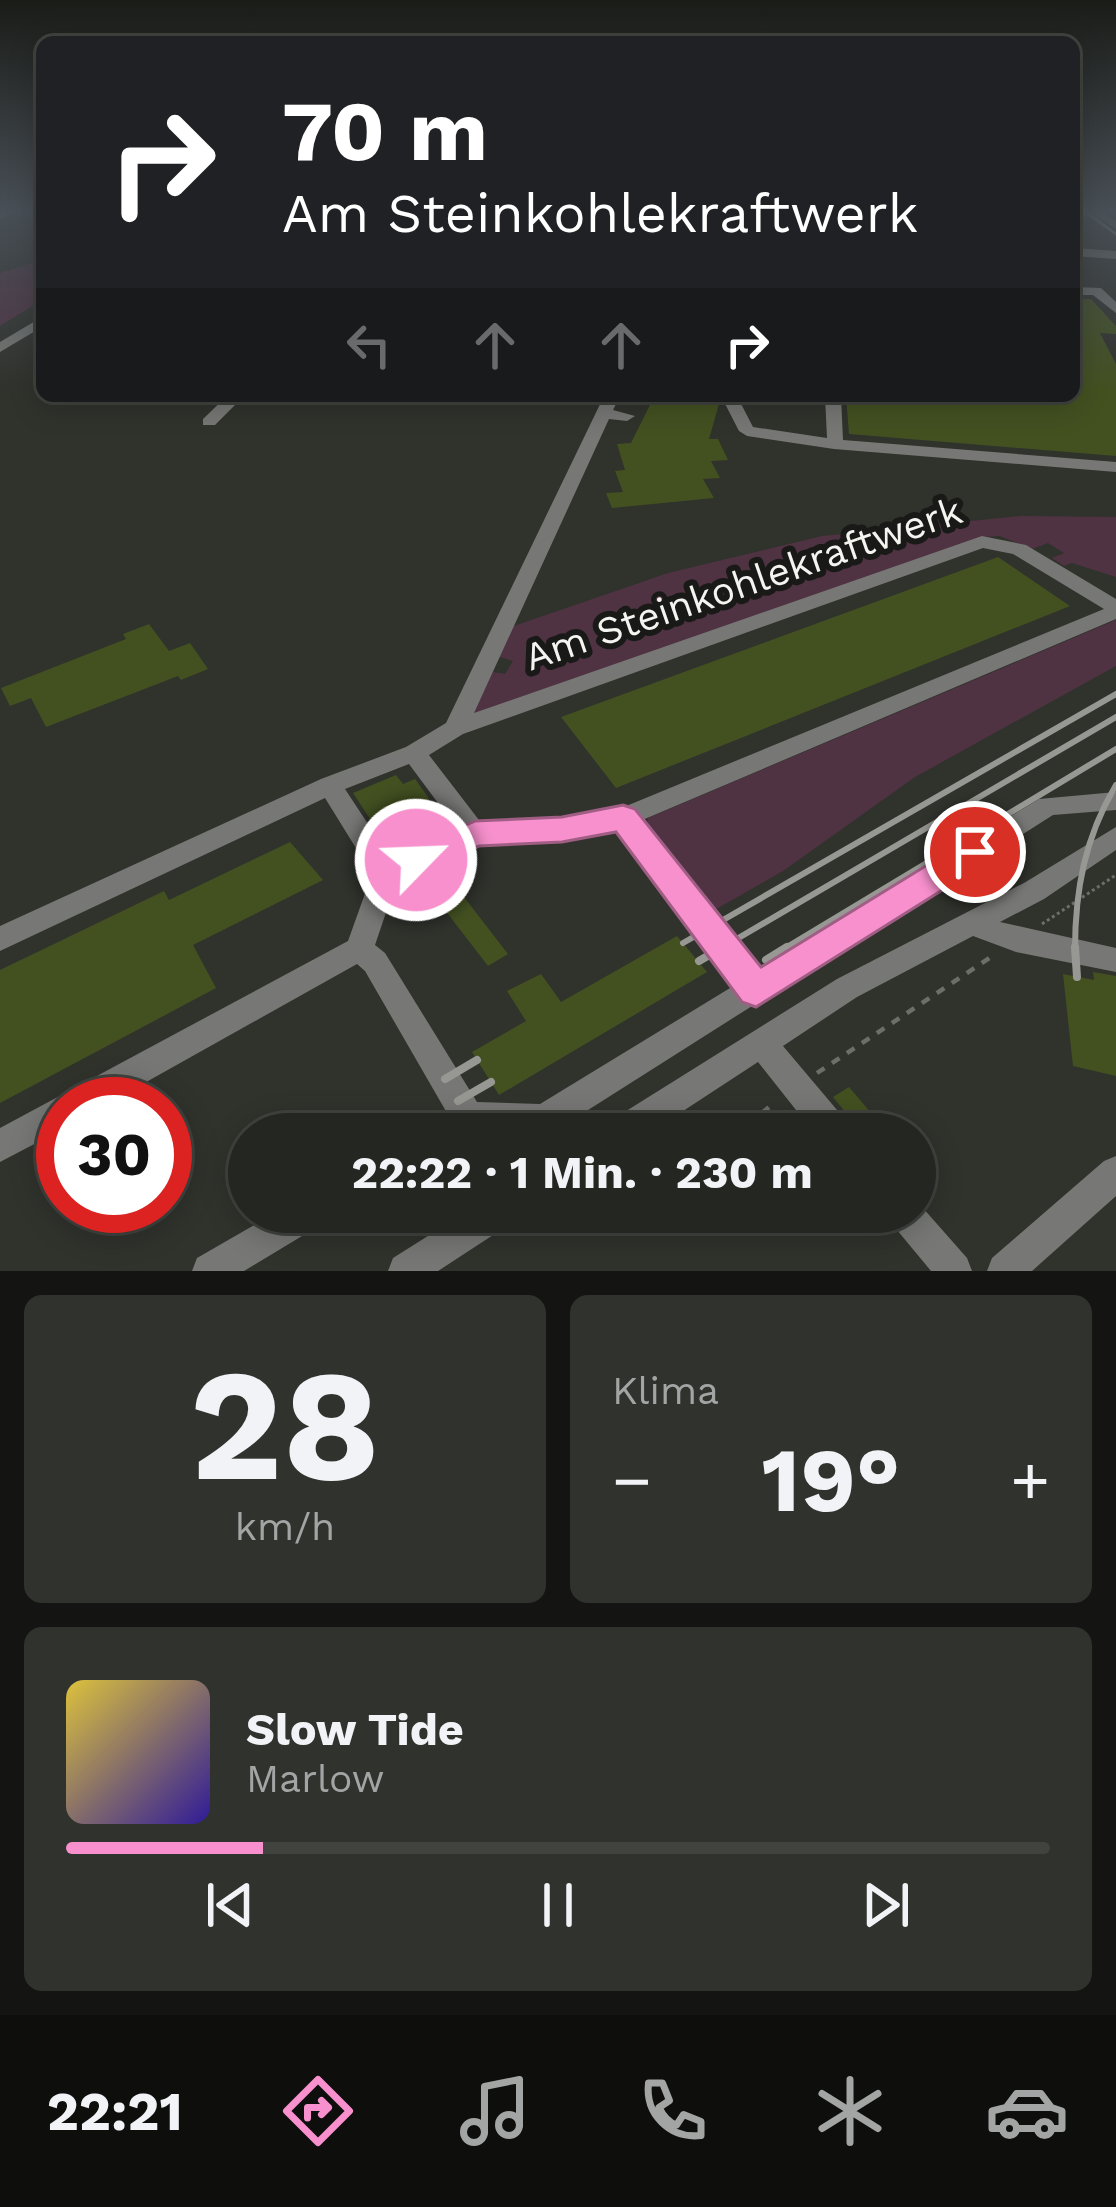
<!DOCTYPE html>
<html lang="de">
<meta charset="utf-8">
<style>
:root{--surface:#242621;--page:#30322e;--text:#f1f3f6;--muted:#a3a5a5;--line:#41433f;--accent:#f790cd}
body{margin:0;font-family:"Work Sans",sans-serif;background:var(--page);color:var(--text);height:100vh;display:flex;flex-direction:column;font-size:45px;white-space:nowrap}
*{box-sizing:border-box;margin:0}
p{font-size:39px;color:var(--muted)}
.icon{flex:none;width:66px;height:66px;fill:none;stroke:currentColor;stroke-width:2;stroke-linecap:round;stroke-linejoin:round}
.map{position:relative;height:1271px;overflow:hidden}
.sheet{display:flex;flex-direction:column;gap:24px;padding:24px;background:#141512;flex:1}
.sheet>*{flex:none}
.banner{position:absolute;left:36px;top:36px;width:1044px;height:366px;border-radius:18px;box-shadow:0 6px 30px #0003,0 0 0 3px var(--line);background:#202124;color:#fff;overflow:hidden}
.speed{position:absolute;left:36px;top:1077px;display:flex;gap:24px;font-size:60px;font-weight:700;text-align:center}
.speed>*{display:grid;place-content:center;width:156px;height:156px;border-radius:50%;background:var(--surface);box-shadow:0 6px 30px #0003,0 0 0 3px var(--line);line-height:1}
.speed .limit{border:18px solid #d22;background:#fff;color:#111}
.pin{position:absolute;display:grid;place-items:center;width:102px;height:102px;color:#fff;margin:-51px;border:6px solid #fff;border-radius:50%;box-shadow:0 3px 12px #0007}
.me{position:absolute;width:132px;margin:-66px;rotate:66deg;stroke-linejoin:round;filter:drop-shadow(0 0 9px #0008)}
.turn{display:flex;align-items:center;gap:42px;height:252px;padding:0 48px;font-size:54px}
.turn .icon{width:156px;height:156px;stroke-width:2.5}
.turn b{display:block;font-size:84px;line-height:102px}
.lanes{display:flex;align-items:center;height:114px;padding:0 48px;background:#0003;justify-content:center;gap:60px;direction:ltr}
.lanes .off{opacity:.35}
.big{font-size:90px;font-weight:700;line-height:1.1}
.sheet .widget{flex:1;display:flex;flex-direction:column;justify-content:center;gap:18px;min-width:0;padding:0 42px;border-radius:18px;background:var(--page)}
.sheet .dial{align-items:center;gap:0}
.dial b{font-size:156px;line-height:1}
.song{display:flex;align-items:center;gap:36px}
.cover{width:144px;height:144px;border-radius:18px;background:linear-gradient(135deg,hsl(50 70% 55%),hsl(250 70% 35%))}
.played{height:12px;border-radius:6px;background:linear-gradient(90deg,var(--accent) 20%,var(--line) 20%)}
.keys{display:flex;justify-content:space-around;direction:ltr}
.heat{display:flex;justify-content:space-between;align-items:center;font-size:66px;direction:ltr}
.sheet .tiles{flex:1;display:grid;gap:24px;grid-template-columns:1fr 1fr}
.widget:last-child{grid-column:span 2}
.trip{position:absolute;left:228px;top:1113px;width:708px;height:120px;border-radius:60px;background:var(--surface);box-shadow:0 6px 30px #0003,0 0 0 3px var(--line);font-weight:700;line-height:120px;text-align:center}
.menu{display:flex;height:192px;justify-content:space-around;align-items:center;background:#0e0f0d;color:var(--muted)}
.menu .icon{width:84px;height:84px}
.menu .selected{color:var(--accent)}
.menu b{font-size:54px;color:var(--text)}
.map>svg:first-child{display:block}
.green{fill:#4f3343}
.building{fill:#435121}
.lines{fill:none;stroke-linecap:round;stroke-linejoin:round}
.path-far1{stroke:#6c6e68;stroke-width:3;stroke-dasharray:3 3;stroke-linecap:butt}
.path{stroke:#6c6e68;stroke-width:4.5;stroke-dasharray:9 9;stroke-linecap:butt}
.minor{fill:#777875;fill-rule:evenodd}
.rail-far2{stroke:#979893;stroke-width:3}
.rail-far1{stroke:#979893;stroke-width:6}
.rail{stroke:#979893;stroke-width:8}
.route{fill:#f790cd;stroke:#a15e85;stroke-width:3}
.labels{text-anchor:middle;stroke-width:12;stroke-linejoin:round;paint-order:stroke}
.street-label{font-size:39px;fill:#f4f5f1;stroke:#191a17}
</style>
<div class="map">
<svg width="1116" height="1271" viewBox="0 0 1116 1271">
<rect width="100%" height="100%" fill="#30322c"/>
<path class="green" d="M42,260v40l-42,26v-53z
M1021,516l95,1v60l-44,-14 -8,3 -12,-8 12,-5 -16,-10 -16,6 -32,-13 -19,1 -502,179 -9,-3 23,-41 12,2 8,-13 -13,-4 -6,10 11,-38 163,-56 154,-37z
M1116,620v46l-201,111 -132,94 -70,40 -67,-83 2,-10z"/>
<path class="building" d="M1074,299h17l25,27v8l-16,-1 16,31v92l-267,-22 -3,-38h228z
M654,397l65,7 -10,35h9l10,21 -17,1 9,17 -17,1 11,19 -102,10 -6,-15 17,-1 -8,-21 10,-1 -8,-26 14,-1z
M998,557l72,49 -454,182 -55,-71z
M149,624l20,27 21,-8 18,26 -27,11 -3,-4 -132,51 -15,-29 -21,8 -9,-18 125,-49 -3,-5z
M396,775l7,9 12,-5 13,18 6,19 -6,2 7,10 -18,8 4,5 -22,10 -4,-5 -5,3 -37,-56z
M290,842l33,38 -130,65 23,43 -216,115v-133l164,-79 5,9z
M440,866l68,88 -20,12 -70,-91z
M677,936l30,36 -208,123 -27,-43 54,-31 -19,-30 34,-17 20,28z
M1093,972l23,4v100l-43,-10 -10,-92 31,6z
M849,1087l33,39 -12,8h-7l-30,-37z"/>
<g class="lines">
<path class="path-far1" d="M1042,924l74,-49"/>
<path class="path" d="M817,1073l177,-118
M762,1113l13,-11"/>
<path class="minor" d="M0,212h13l-13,7z
M1091,212h13l12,9v8z
M1074,248l42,3v8l-42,-3z
M1074,287l27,1 15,14v11l-23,-18h-19z
M42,317v10l-42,25v-10z
M227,396h17l-29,29h-12v-6z
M604,396h16l-7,14 22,6 -8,5 -18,-2 -135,294 508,-177 44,9 90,54v20l-476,202 118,150 281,-172 77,-7v18l-63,5 -498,316 -7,3h-122l4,-11 17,-10 -82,-142 -8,-7 -250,140h-44v25l-63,33v-34l348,-187 24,-67 -47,-76 -325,153v-25l321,-147 85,-32 40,-24zM983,548l30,6 91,55 -485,200 -57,10 -80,5 -53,-69 34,-21zM409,764l49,66 -67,29 -46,-70zM617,829l118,156 -195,119 -63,-2 -92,-149 -10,-8 22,-65 81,-36 84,-5z
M721,396h16l16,31 74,11 -2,-42h16l2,44 273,22v10l-282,-23 -87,-13 -8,-5z
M1116,827v23l-72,49 -44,23 116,26v24l-100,-20 -43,-16 -116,61 -74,49 65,77 4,11h-37l-57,-72 -110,72h-45l4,-11 230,-144 187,-96z
M1116,1156v40l-84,75h-45l5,-13 112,-97z
M915,1199l52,59 5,13h-41l-39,-47 -5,-12h28z
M277,1212h50l-5,12 -78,47h-52l5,-13z
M466,1212h49l-5,12 -72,47h-50l5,-13z"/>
<path class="rail-far2" d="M1086,212l30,22"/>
<path class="rail-far1" d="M683,943l433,-249
M718,950l398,-233
M782,950l334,-201
M1075,950c0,-60 10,-113 41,-165"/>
<path class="rail" d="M1075,947l2,30
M766,960l21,-13
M699,961l24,-14
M445,1079l32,-19
M458,1101l33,-19"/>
</g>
<linearGradient id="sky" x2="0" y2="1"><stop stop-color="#1a1c18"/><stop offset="0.54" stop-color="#484f56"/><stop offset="1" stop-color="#484f56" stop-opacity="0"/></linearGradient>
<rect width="1116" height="390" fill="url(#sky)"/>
<path class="route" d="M623,805l12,4 126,158 202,-124 12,-4 12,4 5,9 -5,10 -231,145 -14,-5 -126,-170 -54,10 -83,4 -63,27 -12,-4 -5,-9 5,-10 71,-29 87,-4z"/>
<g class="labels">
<g class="street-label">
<text transform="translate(743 583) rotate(-19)" y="14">Am Steinkohlekraftwerk</text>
</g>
</g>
</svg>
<div class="speed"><div class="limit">30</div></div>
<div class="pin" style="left:975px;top:852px;background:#d93025"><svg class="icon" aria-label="arrive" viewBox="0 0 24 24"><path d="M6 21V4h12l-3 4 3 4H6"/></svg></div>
<svg class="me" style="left:416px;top:860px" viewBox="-20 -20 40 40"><circle r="17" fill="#f790cd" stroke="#fff" stroke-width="3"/><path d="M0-11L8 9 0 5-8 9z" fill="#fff"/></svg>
<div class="trip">22:22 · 1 Min. · 230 m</div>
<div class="banner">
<div class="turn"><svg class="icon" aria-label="right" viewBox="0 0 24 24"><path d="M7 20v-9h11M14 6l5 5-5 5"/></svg><div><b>70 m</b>Am Steinkohlekraftwerk</div></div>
<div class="lanes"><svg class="icon off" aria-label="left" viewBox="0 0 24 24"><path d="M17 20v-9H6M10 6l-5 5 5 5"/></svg><svg class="icon off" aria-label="ahead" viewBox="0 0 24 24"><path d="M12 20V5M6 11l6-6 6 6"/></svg><svg class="icon off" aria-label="ahead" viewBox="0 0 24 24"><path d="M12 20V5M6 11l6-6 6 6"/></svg><svg class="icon" aria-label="right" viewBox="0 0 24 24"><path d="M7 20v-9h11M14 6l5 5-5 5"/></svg></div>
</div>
</div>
<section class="sheet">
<div class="tiles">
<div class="widget dial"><b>28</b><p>km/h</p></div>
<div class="widget"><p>Klima</p>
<div class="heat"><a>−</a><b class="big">19°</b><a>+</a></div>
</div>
<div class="widget">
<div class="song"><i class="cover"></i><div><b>Slow Tide</b><p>Marlow</p></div></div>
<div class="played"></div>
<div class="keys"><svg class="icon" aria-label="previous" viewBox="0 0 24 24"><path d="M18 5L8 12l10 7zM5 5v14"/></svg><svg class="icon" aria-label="pause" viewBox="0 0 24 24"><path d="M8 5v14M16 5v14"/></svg><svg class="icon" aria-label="next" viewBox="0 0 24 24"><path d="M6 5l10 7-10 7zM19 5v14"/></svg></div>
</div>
</div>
</section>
<nav class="menu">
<b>22:21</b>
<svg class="icon selected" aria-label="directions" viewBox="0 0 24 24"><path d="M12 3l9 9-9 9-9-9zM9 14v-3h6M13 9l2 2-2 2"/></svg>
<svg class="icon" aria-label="music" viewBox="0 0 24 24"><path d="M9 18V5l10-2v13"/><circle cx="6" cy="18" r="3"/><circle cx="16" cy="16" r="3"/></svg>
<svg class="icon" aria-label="phone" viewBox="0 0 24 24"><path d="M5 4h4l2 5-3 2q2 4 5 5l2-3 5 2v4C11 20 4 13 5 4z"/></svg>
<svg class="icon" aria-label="climate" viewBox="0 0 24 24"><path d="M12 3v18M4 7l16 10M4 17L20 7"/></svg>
<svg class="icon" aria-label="car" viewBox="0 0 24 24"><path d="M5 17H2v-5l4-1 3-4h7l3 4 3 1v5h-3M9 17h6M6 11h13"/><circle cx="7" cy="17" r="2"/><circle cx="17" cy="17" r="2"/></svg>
</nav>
